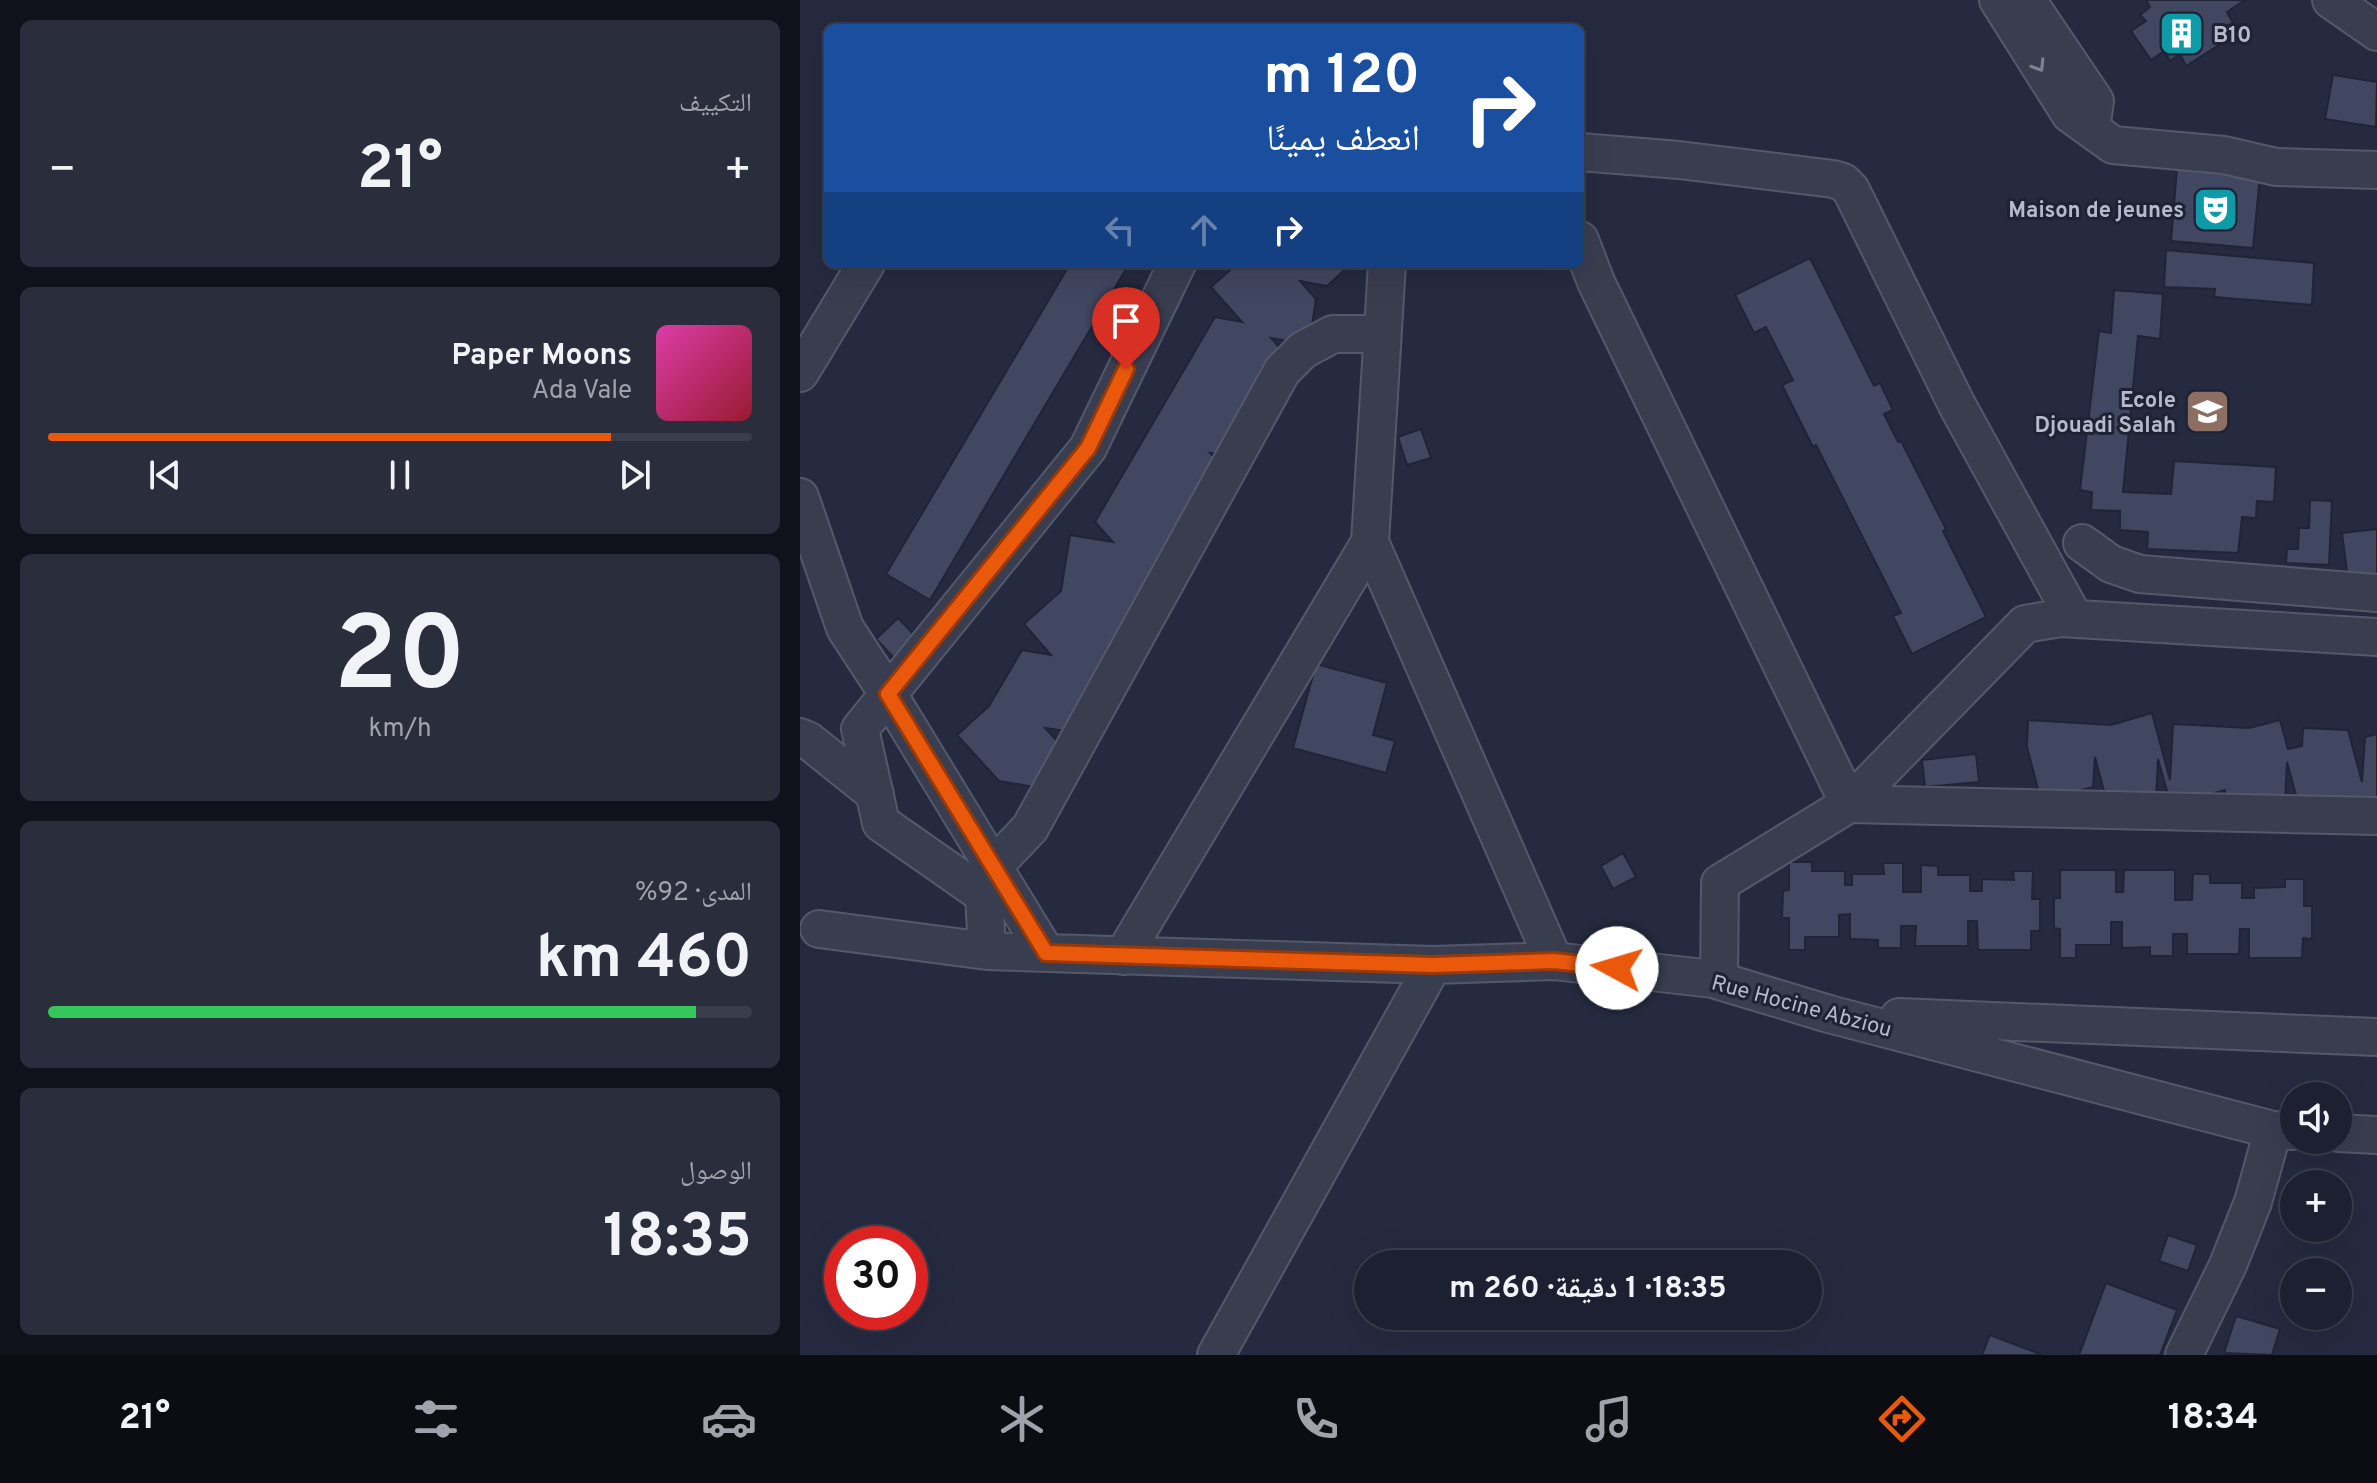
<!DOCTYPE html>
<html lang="ar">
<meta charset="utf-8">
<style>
:root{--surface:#1c2030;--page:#292d3c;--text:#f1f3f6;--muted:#a0a3ab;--line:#3a3e4c;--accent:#ea580c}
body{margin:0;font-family:Overpass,"Noto Naskh Arabic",sans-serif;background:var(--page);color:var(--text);direction:rtl;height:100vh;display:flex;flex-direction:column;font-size:30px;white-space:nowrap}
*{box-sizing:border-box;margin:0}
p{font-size:26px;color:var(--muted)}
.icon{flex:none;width:44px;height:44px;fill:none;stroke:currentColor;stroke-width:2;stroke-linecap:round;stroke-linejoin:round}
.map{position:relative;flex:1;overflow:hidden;direction:ltr}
.sheet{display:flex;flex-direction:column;gap:20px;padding:20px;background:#0f121a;width:800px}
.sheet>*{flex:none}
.banner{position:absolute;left:24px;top:24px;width:760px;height:244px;border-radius:12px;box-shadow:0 8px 32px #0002,0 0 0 2px var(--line);direction:rtl;background:#1a4fa0;color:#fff;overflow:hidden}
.controls{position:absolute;left:1480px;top:1082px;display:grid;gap:16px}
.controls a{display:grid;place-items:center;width:72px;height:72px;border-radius:50%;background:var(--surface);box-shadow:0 8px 32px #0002,0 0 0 2px var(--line);font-size:40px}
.speed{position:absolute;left:24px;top:1226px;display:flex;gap:16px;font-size:40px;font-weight:700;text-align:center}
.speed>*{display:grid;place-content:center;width:104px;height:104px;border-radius:50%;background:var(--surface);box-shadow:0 8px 32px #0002,0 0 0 2px var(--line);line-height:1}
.speed .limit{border:12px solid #d22;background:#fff;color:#111}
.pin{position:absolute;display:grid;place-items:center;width:68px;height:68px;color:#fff;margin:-82px -34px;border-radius:50% 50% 50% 0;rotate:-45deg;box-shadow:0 0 8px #0007}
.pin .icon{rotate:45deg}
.me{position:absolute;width:88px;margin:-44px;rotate:276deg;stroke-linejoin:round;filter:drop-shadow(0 0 6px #0008)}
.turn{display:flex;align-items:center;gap:28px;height:168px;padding:0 32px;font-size:36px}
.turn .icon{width:104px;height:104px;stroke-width:2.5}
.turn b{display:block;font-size:56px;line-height:68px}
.lanes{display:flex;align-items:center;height:76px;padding:0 32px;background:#0003;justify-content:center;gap:40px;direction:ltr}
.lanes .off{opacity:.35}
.big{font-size:60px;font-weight:700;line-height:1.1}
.sheet .widget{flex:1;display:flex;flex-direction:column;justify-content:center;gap:12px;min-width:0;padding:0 28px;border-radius:12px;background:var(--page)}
.sheet .dial{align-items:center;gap:0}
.dial b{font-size:104px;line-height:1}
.song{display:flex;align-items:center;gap:24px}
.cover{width:96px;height:96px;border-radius:12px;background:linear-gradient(135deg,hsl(320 70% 55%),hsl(350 70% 35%))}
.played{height:8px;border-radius:4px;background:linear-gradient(90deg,var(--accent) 80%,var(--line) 80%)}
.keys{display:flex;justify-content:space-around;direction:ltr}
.heat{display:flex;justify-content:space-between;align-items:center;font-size:44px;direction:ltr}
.charge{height:12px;border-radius:6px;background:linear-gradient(90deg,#34c759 92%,var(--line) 0)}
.trip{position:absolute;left:554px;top:1250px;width:468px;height:80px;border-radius:40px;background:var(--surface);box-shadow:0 8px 32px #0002,0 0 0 2px var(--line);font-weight:700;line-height:80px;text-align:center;direction:rtl}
.tab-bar{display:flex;height:128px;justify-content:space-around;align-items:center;background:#0b0d13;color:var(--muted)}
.tab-bar .icon{width:56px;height:56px}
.tab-bar .on{color:var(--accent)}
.tab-bar b{font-size:36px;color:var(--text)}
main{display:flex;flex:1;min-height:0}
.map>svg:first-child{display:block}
.building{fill:#414760;stroke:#202437;stroke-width:2}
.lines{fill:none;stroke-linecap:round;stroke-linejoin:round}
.minor-casing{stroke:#54586b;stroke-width:40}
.minor{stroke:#393d50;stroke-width:36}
.oneway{stroke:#7e8194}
.route-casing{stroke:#983908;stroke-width:20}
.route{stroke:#ea580c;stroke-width:14}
.labels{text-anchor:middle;stroke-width:6;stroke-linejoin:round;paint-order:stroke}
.poi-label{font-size:22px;font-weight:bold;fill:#b6b9cb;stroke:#1e2235;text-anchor:end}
.street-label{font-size:22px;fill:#b6b9cb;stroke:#1e2235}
</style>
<main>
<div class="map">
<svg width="1577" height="1355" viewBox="0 0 1577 1355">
<rect width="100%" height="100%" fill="#252a40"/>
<path class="building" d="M1346,0h99l-18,12 6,11 -7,3 7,10 -47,30 -6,-12 -10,7 -6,-10 -13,9 -20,-29 15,-10 -6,-6 10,-8z
M1533,75l44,7 -1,45 -51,-8z
M1377,168l83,8 -7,72 -82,-7z
M1366,250l148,13 -2,42 -98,-8 1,-8 -51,-2z
M1010,258l64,128 6,-3 13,27 -9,4 14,28 3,-1 45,88 -3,2 43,86 -74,37 -19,-38 8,-3 -85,-168 -3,2 -31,-62 11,-5 -27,-53 -12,6 -19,-38z
M270,264h59l-199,336 -44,-26z
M437,264h114l-24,22 -27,-5 16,18 -7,46 -38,-7 25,29 -54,91 -32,-5 23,24 -162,255 -26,-4 15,16 -8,46 -53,-9 -42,-46 32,-29 33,-56 29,5 -27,-31 37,-33 9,-56 43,7 -18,-20 120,-205 27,5 -31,-35z
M1314,290l49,4 -3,45 -22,-3 -15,156 48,2 3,-33 102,6 -2,35 -17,-1 -1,17 -14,-1 -4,36 -91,-4 1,-17 -28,-2v-19l-29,-1 1,-18 -12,-2 19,-159 12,2z
M621,429l10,29 -24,7 -9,-28z
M1510,500l22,1 -3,64 -43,-2 1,-14h11l1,-21h10z
M1577,529v55l-28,3 -7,-54z
M98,618l19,20 -22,21 -19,-20z
M516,664l71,19 -14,52 22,6 -9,32 -93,-25z
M1352,713l18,67 3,-56 76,4 31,-8 8,29 14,-3 1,-18 45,2 14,52 3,-45 12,-3v70l-77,6 -13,-48 -2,40 -60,-3v-9l-54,15 -13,-46 -2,39 -51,-3 -10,-38 -2,30 -52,14 -14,-54 1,-27 83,5z
M1176,754l3,28 -54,5 -3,-27z
M823,853l13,24 -23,12 -12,-23z
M989,862h23v9h33v14h7v-11h32l-1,-11h20v29h18v-27l17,1v9h32v16h12v-12l32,1 -1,-9h20l-1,28h8v32h-9v19h-53l-1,-29h-9v25h-53l1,-20h-15v22h-23v-8l-28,-1v-25l-11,1v22h-34v13h-16v-32h-7l1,-27 6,-1z
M1260,870h56v22h7l1,-22h51v30h17l1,-26h17v9h32v15h12v-10l31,-1v-8h19v27h8v33l-9,-1 -1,20h-53v-29h-9l-1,25h-52v-20h-14v22h-23v-9l-28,1v-26h-11v23h-35v13h-16v-29l-6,-1v-30h6z
M1368,1235l29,10 -9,26 -29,-10z
M1306,1283l71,27 -17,45h-81z
M1436,1316l44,13 -8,26 -48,-2z
M1190,1335l53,20h-61z"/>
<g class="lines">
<defs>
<path id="minor" d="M1198,0l72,114 43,31 111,10 52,12 101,3
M1227,0l68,101 -4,28
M1531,0l46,32
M780,152l99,8 154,19 10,3 8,8 106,215 117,213
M780,240l16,42 253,522 528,12
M587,264l-17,278 184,419
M0,373l66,-109
M0,497l45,131 43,66 158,259
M1282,543l29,21 29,10 237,19
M0,737l9,4 66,53
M193,867l37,-39 252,-457 21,-21 30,-16h48
M19,929l168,22 446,14 121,-4 159,18 116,35 444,116 21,1
M187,951l-3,-56 -103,-72 -21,-94 228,-281 89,-184
M323,956l247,-414
M919,981l1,-98 129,-79 176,-180 36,-6 316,19
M1099,1017l478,20
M1538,1133l39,2
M416,1355l217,-390
M1384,1355l44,-90 25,-63 20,-72"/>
</defs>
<use href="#minor" class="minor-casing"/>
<use href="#minor" class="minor"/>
</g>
<defs><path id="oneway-chevron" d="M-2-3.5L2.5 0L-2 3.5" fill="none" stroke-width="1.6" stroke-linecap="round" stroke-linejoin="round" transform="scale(2)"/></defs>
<use class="oneway" href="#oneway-chevron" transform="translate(1239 66) rotate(58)"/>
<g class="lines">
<defs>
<path id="route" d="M326,369l-38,79 -200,246 158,259 387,12 121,-4 63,7"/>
</defs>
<use href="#route" class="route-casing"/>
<use href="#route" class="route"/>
</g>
<defs>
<symbol id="building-square" viewBox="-11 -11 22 22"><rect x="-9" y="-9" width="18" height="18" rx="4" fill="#0f9aa8" stroke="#1e2235"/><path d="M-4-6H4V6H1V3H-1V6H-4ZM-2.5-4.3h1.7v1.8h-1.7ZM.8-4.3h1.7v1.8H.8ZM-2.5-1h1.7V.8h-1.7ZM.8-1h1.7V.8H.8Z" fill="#fff"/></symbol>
<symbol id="theatre-square" viewBox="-11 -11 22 22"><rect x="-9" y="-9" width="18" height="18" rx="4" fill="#0f9aa8" stroke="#1e2235"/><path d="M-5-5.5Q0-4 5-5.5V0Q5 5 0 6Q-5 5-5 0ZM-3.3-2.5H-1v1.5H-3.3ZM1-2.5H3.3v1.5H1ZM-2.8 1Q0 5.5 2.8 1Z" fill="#fff"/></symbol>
<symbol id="school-square" viewBox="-11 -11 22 22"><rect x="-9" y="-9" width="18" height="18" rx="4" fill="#8d6e63" stroke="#1e2235"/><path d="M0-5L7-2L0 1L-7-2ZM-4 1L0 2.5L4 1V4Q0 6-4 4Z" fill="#fff"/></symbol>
</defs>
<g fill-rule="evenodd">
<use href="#building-square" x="1356" y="8" width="51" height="51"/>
<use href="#theatre-square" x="1390" y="184" width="51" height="51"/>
<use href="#school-square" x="1382" y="386" width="51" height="51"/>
</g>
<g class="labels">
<g class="poi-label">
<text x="1413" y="42" text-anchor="start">B10</text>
<text x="1384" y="217">Maison de jeunes</text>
<text x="1376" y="407">Ecole<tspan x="1376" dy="25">Djouadi Salah</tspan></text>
</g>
<g class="street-label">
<text transform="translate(1002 1005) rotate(15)" y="8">Rue Hocine Abziou</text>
</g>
</g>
</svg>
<div class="controls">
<a><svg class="icon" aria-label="sound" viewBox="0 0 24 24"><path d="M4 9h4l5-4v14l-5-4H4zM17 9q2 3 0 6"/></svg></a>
<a>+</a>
<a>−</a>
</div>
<div class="speed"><div class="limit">30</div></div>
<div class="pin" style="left:326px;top:369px;background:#d93025"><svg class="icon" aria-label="arrive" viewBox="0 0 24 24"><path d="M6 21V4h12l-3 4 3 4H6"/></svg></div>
<svg class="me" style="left:817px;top:968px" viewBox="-20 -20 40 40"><circle r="19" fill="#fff"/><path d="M0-13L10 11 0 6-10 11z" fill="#ea580c"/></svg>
<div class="trip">18:35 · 1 دقيقة · 260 m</div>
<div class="banner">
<div class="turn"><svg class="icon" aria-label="right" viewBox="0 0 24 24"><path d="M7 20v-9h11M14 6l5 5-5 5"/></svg><div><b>120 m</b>انعطف يمينًا</div></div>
<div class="lanes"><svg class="icon off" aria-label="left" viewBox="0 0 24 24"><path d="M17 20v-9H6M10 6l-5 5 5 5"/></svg><svg class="icon off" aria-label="ahead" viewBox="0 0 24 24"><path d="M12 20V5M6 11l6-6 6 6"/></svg><svg class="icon" aria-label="right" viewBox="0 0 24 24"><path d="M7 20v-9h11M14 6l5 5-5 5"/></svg></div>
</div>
</div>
<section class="sheet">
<div class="widget"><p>التكييف</p>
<div class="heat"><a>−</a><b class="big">21°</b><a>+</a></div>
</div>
<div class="widget">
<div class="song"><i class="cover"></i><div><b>Paper Moons</b><p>Ada Vale</p></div></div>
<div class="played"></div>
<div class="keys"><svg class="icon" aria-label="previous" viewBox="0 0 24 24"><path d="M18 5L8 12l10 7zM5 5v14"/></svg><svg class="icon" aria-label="pause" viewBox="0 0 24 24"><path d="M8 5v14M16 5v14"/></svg><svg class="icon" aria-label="next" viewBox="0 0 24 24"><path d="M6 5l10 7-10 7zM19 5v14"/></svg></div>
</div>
<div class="widget dial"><b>20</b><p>km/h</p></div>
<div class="widget"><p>المدى · 92%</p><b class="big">460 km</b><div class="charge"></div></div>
<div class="widget"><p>الوصول</p><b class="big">18:35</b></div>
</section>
</main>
<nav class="tab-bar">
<b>18:34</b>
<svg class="icon on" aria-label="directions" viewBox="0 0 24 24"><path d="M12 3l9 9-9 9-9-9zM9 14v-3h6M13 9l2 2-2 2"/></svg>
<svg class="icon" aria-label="music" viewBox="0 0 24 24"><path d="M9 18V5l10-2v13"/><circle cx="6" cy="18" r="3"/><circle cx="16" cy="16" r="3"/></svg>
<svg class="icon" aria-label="phone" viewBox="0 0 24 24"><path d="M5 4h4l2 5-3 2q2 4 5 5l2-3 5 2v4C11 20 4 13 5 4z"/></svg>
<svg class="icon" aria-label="climate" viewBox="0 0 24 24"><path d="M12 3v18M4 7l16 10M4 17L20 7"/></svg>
<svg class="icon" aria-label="car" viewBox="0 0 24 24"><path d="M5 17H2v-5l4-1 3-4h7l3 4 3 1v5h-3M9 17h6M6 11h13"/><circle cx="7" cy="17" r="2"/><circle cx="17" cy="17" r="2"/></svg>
<svg class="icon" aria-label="filters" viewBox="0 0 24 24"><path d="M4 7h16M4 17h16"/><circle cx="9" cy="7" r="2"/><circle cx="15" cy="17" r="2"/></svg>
<b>21°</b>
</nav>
